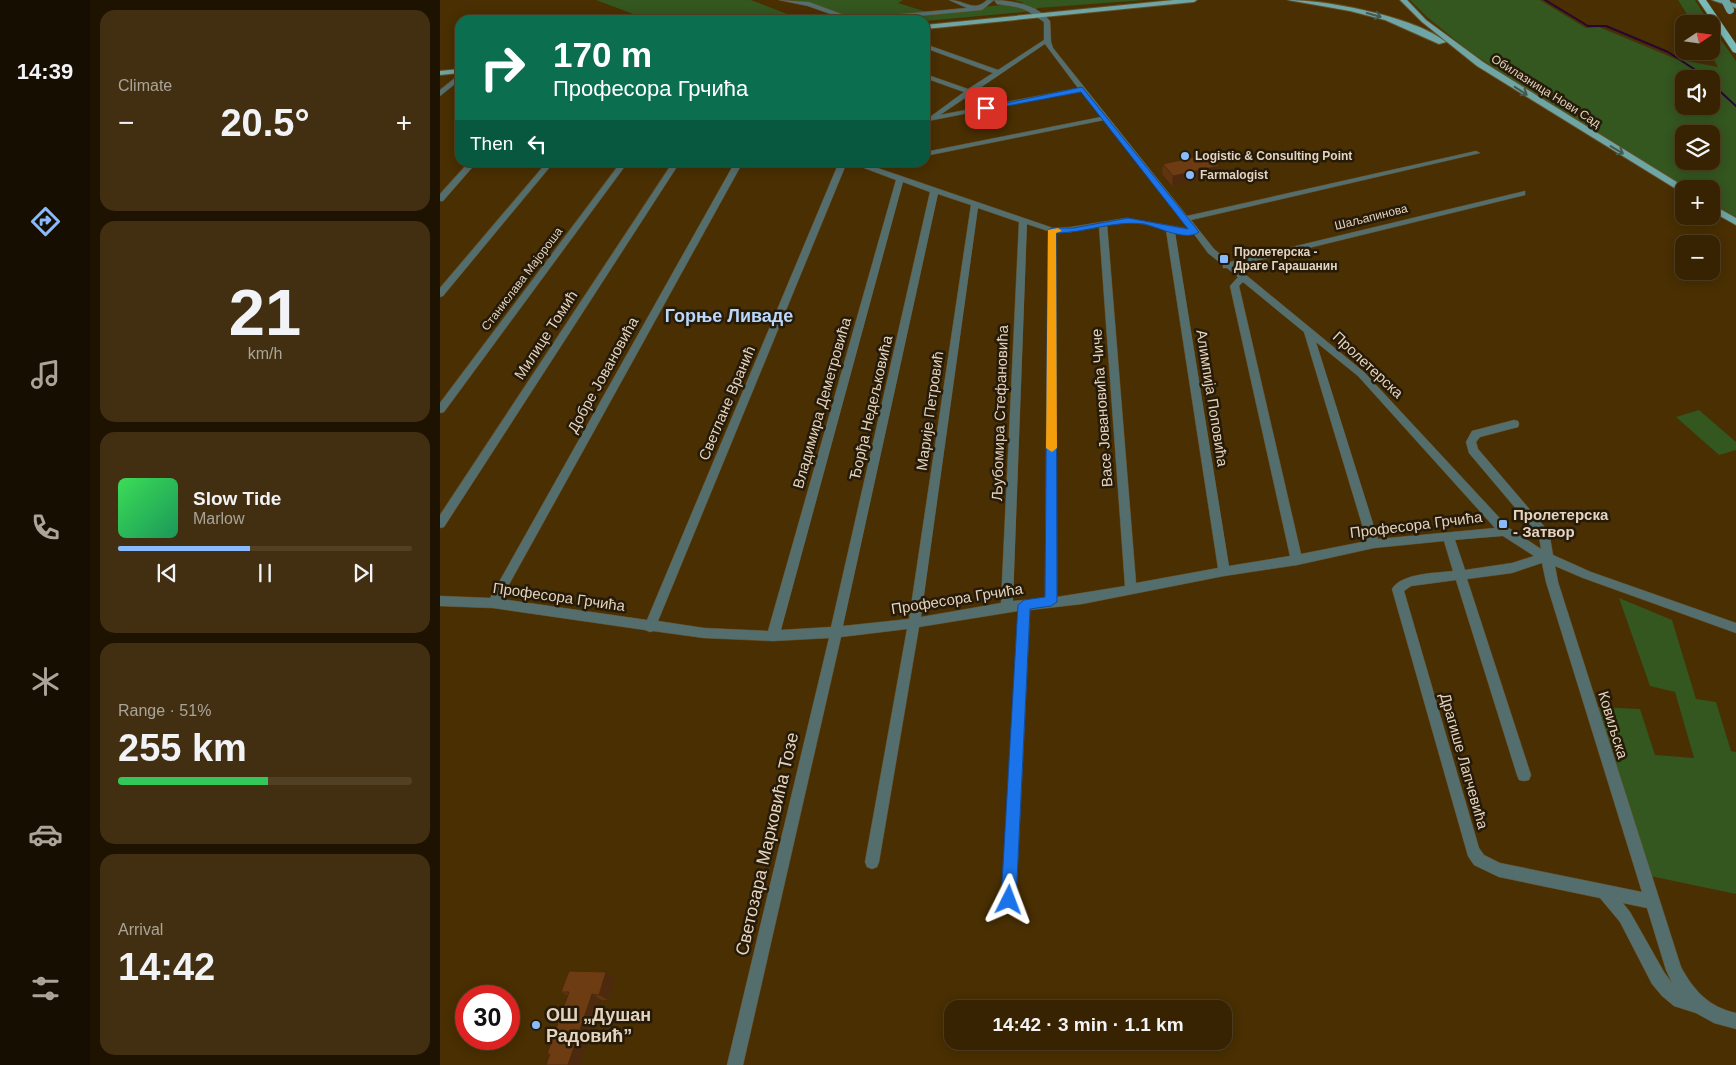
<!DOCTYPE html>
<meta charset="utf-8">
<style>
:root{--surface:#372302;--page:#422f11;--text:#f1f3f6;--muted:#aaa499;--line:#514024;--accent:#88bafc}
body{margin:0;font-family:Arial,sans-serif;background:var(--page);color:var(--text);height:100vh;display:flex;flex-direction:column;font-size:19px;white-space:nowrap}
*{box-sizing:border-box;margin:0}
p{font-size:16px;color:var(--muted)}
.icon{flex:none;width:28px;height:28px;fill:none;stroke:currentColor;stroke-width:2;stroke-linecap:round;stroke-linejoin:round}
.map{position:relative;flex:1;overflow:hidden}
.sheet{display:flex;flex-direction:column;gap:10px;padding:10px;background:#1e1301;width:350px}
.sheet>*{flex:none}
.guide{position:absolute;left:15px;top:15px;width:475px;height:152px;border-radius:15px;box-shadow:0 2px 12px #0003,0 0 0 1px var(--line);background:#0b6e4f;color:#fff;overflow:hidden}
.needle{width:32px;rotate:77deg}
.buttons{position:absolute;left:1235px;top:15px;display:grid;gap:10px}
.buttons a{display:grid;place-items:center;width:45px;height:45px;border-radius:10px;background:var(--surface);box-shadow:0 2px 12px #0003,0 0 0 1px var(--line);font-size:25px}
.speed{position:absolute;left:15px;top:985px;display:flex;gap:10px;font-size:25px;font-weight:700;text-align:center}
.speed>*{display:grid;place-content:center;width:65px;height:65px;border-radius:50%;background:var(--surface);box-shadow:0 2px 12px #0003,0 0 0 1px var(--line);line-height:1}
.speed .limit{border:8px solid #d22;background:#fff;color:#111}
.pin{position:absolute;display:grid;place-items:center;width:42px;height:42px;color:#fff;margin:-21px;border-radius:10px;box-shadow:0 2px 8px #0006}
.me{position:absolute;width:55px;margin:-28px;rotate:3deg;stroke-linejoin:round;filter:drop-shadow(0 0 4px #0008)}
.turn{display:flex;align-items:center;gap:18px;height:105px;padding:0 15px;font-size:22px}
.turn .icon{width:65px;height:65px;stroke-width:2.5}
.turn b{display:block;font-size:35px;line-height:42px}
.then{display:flex;align-items:center;height:48px;padding:0 15px;background:#0003;gap:10px;font-size:19px}
.big{font-size:38px;font-weight:700;line-height:1.1}
.sheet .widget{flex:1;display:flex;flex-direction:column;justify-content:center;gap:8px;min-width:0;padding:0 18px;border-radius:15px;background:var(--page)}
.sheet .dial{align-items:center;gap:0}
.dial b{font-size:65px;line-height:1}
.song{display:flex;align-items:center;gap:15px}
.cover{width:60px;height:60px;border-radius:8px;background:linear-gradient(135deg,hsl(130 70% 55%),hsl(150 70% 35%))}
.played{height:5px;border-radius:2px;background:linear-gradient(90deg,var(--accent) 45%,var(--line) 45%)}
.keys{display:flex;justify-content:space-around;direction:ltr}
.heat{display:flex;justify-content:space-between;align-items:center;font-size:28px;direction:ltr}
.charge{height:8px;border-radius:4px;background:linear-gradient(90deg,#34c759 51%,var(--line) 0)}
.trip{position:absolute;left:504px;top:1000px;width:288px;height:50px;border-radius:15px;background:var(--surface);box-shadow:0 2px 12px #0003,0 0 0 1px var(--line);font-weight:700;line-height:50px;text-align:center}
main{display:flex;flex:1;min-height:0}
.menu{display:flex;flex-direction:column;width:90px;justify-content:space-around;align-items:center;background:#160e01;color:var(--muted)}
.menu .icon{width:35px;height:35px}
.menu .selected{color:var(--accent)}
.menu b{font-size:22px;color:var(--text)}
.map>svg:first-child{display:block}
.green{fill:#34561f;fill-rule:evenodd}
.lines{fill:none;stroke-linecap:round;stroke-linejoin:round}
.stream{stroke:#280634;stroke-width:2}
.street-casing{stroke:#654d24;stroke-width:1}
.primary-casing{stroke:#654d24;stroke-width:2}
.highway-casing{stroke:#654d24;stroke-width:1}
.street{fill:#546e6e;fill-rule:evenodd}
.primary{fill:#6ea5a5;fill-rule:evenodd}
.highway{fill:#78bbba;fill-rule:evenodd}
.primary-bridge-casing{stroke:#654d24;stroke-width:8;stroke-linecap:butt}
.primary-bridge{stroke:#6ea5a5;stroke-width:8}
.wall{fill:#5f3410}
.shaded-wall{fill:#4d2a0d}
.building{fill:#6e3c13;stroke:#4d2a0d}
.oneway{stroke:#46594f}
.route{fill:#1a73e8;stroke:#114b97}
.slow{fill:#f59e0b}
.poi-dot{fill:#88bafc;stroke:#261a09;stroke-width:2}
.labels{text-anchor:middle;stroke-width:5;stroke-linejoin:round;paint-order:stroke}
.far-street-label{font-size:12px;fill:#e4d4bf;stroke:#261a09}
.far-poi-label{font-size:12px;font-weight:bold;fill:#e4d4bf;stroke:#261a09;text-anchor:start}
.street-label{font-size:15px;fill:#e4d4bf;stroke:#261a09}
.poi-label{font-size:15px;font-weight:bold;fill:#e4d4bf;stroke:#261a09;text-anchor:start}
.quarter-label{font-size:18px;font-weight:bold;fill:#bad7fc;stroke:#261a09}
.near-street-label{font-size:18px;fill:#e4d4bf;stroke:#261a09}
.near-poi-label{font-size:18px;font-weight:bold;fill:#e4d4bf;stroke:#261a09;text-anchor:start}
</style>
<main>
<nav class="menu">
<b>14:39</b>
<svg class="icon selected" aria-label="directions" viewBox="0 0 24 24"><path d="M12 3l9 9-9 9-9-9zM9 14v-3h6M13 9l2 2-2 2"/></svg>
<svg class="icon" aria-label="music" viewBox="0 0 24 24"><path d="M9 18V5l10-2v13"/><circle cx="6" cy="18" r="3"/><circle cx="16" cy="16" r="3"/></svg>
<svg class="icon" aria-label="phone" viewBox="0 0 24 24"><path d="M5 4h4l2 5-3 2q2 4 5 5l2-3 5 2v4C11 20 4 13 5 4z"/></svg>
<svg class="icon" aria-label="climate" viewBox="0 0 24 24"><path d="M12 3v18M4 7l16 10M4 17L20 7"/></svg>
<svg class="icon" aria-label="car" viewBox="0 0 24 24"><path d="M5 17H2v-5l4-1 3-4h7l3 4 3 1v5h-3M9 17h6M6 11h13"/><circle cx="7" cy="17" r="2"/><circle cx="17" cy="17" r="2"/></svg>
<svg class="icon" aria-label="filters" viewBox="0 0 24 24"><path d="M4 7h16M4 17h16"/><circle cx="9" cy="7" r="2"/><circle cx="15" cy="17" r="2"/></svg>
</nav>
<section class="sheet">
<div class="widget"><p>Climate</p>
<div class="heat"><a>−</a><b class="big">20.5°</b><a>+</a></div>
</div>
<div class="widget dial"><b>21</b><p>km/h</p></div>
<div class="widget">
<div class="song"><i class="cover"></i><div><b>Slow Tide</b><p>Marlow</p></div></div>
<div class="played"></div>
<div class="keys"><svg class="icon" aria-label="previous" viewBox="0 0 24 24"><path d="M18 5L8 12l10 7zM5 5v14"/></svg><svg class="icon" aria-label="pause" viewBox="0 0 24 24"><path d="M8 5v14M16 5v14"/></svg><svg class="icon" aria-label="next" viewBox="0 0 24 24"><path d="M6 5l10 7-10 7zM19 5v14"/></svg></div>
</div>
<div class="widget"><p>Range · 51%</p><b class="big">255 km</b><div class="charge"></div></div>
<div class="widget"><p>Arrival</p><b class="big">14:42</b></div>
</section>
<div class="map">
<svg width="1296" height="1065" viewBox="0 0 1296 1065">
<rect width="100%" height="100%" fill="#492f02"/>
<path class="green" d="M156,0h155l52,20h-184l14,-6z
M342,0h121l-5,3 29,9 97,-9 -10,-3h131l-107,8 -4,3 -109,10 -72,-1 -44,-18z
M970,0h130l46,28 13,-1 77,32 42,8 -9,-16h2v-25l25,35v156l-25,-14v-14h-23l-105,-64 -113,-73 -43,-35zM1244,79h27v27h-27zM1244,134h27v27h-27z
M1238,0h17l15,24h-17z
M1259,410l37,32v8l-17,5 -43,-38z
M1179,598l53,22 24,79 20,3 15,49 5,1v142l-86,-18 -53,-169 43,2 15,46 39,3 -19,-66 -25,-6z"/>
<g class="lines">
<path class="stream" d="M1105,0l43,26h18l62,26 26,17
M1261,75l5,4
M1271,83l25,23"/>
<defs>
<path id="street" d="M339,0l30,2 38,14 11,2 109,-10 -18,-8c17,0 24,13 38,0 22,0 48,3 63,21l1,21 2,6 134,168 289,-65 4,2 -289,67 23,29 16,13 295,-71v4l-290,71 129,106 145,156 32,21 -2,-13 -70,-83 -3,-11 6,-11 42,-11 4,1 1,3 -1,3 -38,10 -4,5 2,7 71,83 4,23 38,17 145,51v10l-153,-55 -28,-12 3,16 123,385c13,24 28,40 55,46v16l-22,-6 -18,-10 -22,-7 -12,-10 -10,-12 -32,-62 -20,-24 -101,-21 -25,-12 -6,-9 -76,-267c9,-16 45,-16 61,-18l-9,-30 -70,7 -77,17 -73,11 -142,28 -52,6 -14,290 -2,5 -5,2 -5,-2 -2,-5 16,-289 -99,16 -40,235 -2,5 -5,2 -5,-2 -2,-5 42,-233 -66,8 -98,428h-16l102,-427 -56,3 -69,-3 -51,-7 -3,1 -5,-2 -152,-22 -53,-2v-10l50,2 245,-436h8l-242,437 146,21 192,-458h8l-189,459 46,7 64,3 128,-451 -48,-18h12l193,66 18,-1 55,-9 64,11 -86,-109 -179,36v-4l176,-35 -20,-26 -153,30 -3,-1v-3h5l34,-25 -39,-14v-4l43,15 25,-16 -68,-25v-4l73,26 46,-30v-18c-22,-16 -22,-14 -47,-18l-3,-4 -12,10 -105,10h-30l-39,-14zM605,44l33,44 -138,27zM463,182l27,10 -99,435 -50,3zM498,194l33,11 -62,414 -66,7zM538,208l41,14 -18,381 -80,14zM686,222l18,2 22,6 52,338 -82,15 -29,-359zM587,224l21,7 -3,367 -32,3zM659,226l26,360 -68,11 -1,-364 15,-1zM735,232l19,2 14,19 15,12v3h4l11,9 -8,9 60,270 -61,10zM803,282l61,50 63,209 -66,13 -62,-268zM876,342l42,34 137,152 -117,11zM1063,536l31,20 -22,7 -47,7 -10,-30zM1102,563l4,19 96,310 -142,-29 -16,-8 -5,-7 -75,-257 7,-5 45,-6 61,195 2,5 5,1 5,-1 2,-5 -64,-196 45,-6zM1183,903l24,5 19,62 6,13 -8,-11 -34,-60z
M15,78h4l1,2 -20,16v-6z
M29,162h8l-34,39h-3v-7z
M107,162h7l-111,134 -3,1v-9z
M181,162h7l-184,250 -4,1v-10z
M233,162h7l-236,365 -4,1v-13z"/>
<path id="primary" d="M734,0h23l-3,2 -269,27v-4z
M848,0c39,0 128,17 158,42l-7,2 -54,-24 -35,-9z
M960,0h7l19,20 57,42 205,127h-4v4l-3,-1 -204,-126 -55,-44z
M1272,0h10l14,4v4z
M20,69v4l-20,2v-4z
M1271,204l25,14v7l-25,-14z"/>
<path id="highway" d="M1258,0h8l30,44v9l-3,-1z"/>
</defs>
<use href="#street" class="street-casing"/>
<use href="#primary" class="primary-casing"/>
<use href="#highway" class="highway-casing"/>
<use href="#street" class="street"/>
<use href="#primary" class="primary"/>
<use href="#highway" class="highway"/>
<defs>
<path id="primary-bridge" d="M1285,0l5,10"/>
</defs>
<use href="#primary-bridge" class="primary-bridge-casing"/>
<use href="#primary-bridge" class="primary-bridge"/>
</g>
<path class="wall" d="M723,164l56,2 -1,10 -46,10 -10,-12z
M175,978l-7,22h-7l-52,55 -2,-1 21,-58 -7,-4z"/>
<path class="shaded-wall" d="M779,166l-1,10 -46,10 1,-10z
M166,972l9,6 -7,22 -9,-5z
M152,994l9,6 -21,65h-12z"/>
<path class="building" d="M768,154l11,12 -46,10 -10,-12z
M129,971l37,1 -7,23 -7,-1 -24,71h-22l4,-11h-3l22,-62h-8z"/>
<defs><path id="oneway-shaft" d="M-6 0H5M1.5-3L5.5 0L1.5 3" fill="none" stroke-width="1.6" stroke-linecap="round" stroke-linejoin="round" transform="scale(1.25)"/></defs>
<g class="oneway">
<use href="#oneway-shaft" transform="translate(934 15) rotate(16)"/>
<use href="#oneway-shaft" transform="translate(1081 91) rotate(33)"/>
<use href="#oneway-shaft" transform="translate(1177 150) rotate(31)"/>
</g>
<path class="route" d="M642,87l117,145c-13,10 -41,-5 -55,-8 -29,-4 -59,9 -88,9l1,369 -6,4 -21,3 -14,291 -2,5 -5,2 -5,-2 -3,-5 17,-295 6,-5 21,-3 3,-367 4,-2h21l55,-10 60,11 -107,-137 -95,18 -3,-2z"/>
<path class="slow" d="M618,228l4,3 -6,2 1,215 -5,4 -6,-4 2,-218z"/>
<g class="poi-dot">
<circle cx="745" cy="156" r="5"/>
<circle cx="750" cy="175" r="5"/>
<rect x="779" y="254" width="10" height="10" rx="2.5"/>
<rect x="1058" y="519" width="10" height="10" rx="2.5"/>
<circle cx="96" cy="1025" r="5"/>
</g>
<g class="labels">
<g class="far-street-label">
<text transform="translate(1106 91) rotate(32)" y="4">Обилазница Нови Сад</text>
<text transform="translate(931 217) rotate(-14)" y="4">Шаљапинова</text>
<text transform="translate(82 279) rotate(-53)" y="4">Станислава Мајороша</text>
</g>
<g class="far-poi-label">
<text x="755" y="160">Logistic &amp; Consulting Point</text>
<text x="760" y="179">Farmalogist</text>
<text x="794" y="256">Пролетерска -<tspan x="794" dy="14">Драге Гарашанин</tspan></text>
</g>
<g class="street-label">
<text transform="translate(106 335) rotate(-57)" y="5">Милице Томић</text>
<text transform="translate(928 365) rotate(43)" y="5">Пролетерска</text>
<text transform="translate(163 375) rotate(-61)" y="5">Добре Јовановића</text>
<text transform="translate(772 398) rotate(81)" y="5">Алимпија Поповића</text>
<text transform="translate(287 403) rotate(-67)" y="5">Светлане Вранић</text>
<text transform="translate(382 403) rotate(-74)" y="5">Владимира Деметровића</text>
<text transform="translate(431 408) rotate(-77)" y="5">Ђорђа Недељковића</text>
<text transform="translate(662 408) rotate(-94)" y="5">Васе Јовановића Чиче</text>
<text transform="translate(490 411) rotate(-82)" y="5">Марије Петровић</text>
<text transform="translate(560 413) rotate(-88)" y="5">Љубомира Стефановића</text>
<text transform="translate(976 525) rotate(-7)" y="5">Професора Грчића</text>
<text transform="translate(119 597) rotate(8)" y="5">Професора Грчића</text>
<text transform="translate(517 599) rotate(-9)" y="5">Професора Грчића</text>
<text transform="translate(1173 725) rotate(73)" y="5">Ковиљска</text>
<text transform="translate(1024 761) rotate(74)" y="5">Драгише Лапчевића</text>
</g>
<g class="poi-label">
<text x="1073" y="520">Пролетерска<tspan x="1073" dy="17">- Затвор</tspan></text>
</g>
<g class="quarter-label">
<text x="289" y="322">Горње Ливаде</text>
</g>
<g class="near-street-label">
<text transform="translate(327 844) rotate(-77)" y="6">Светозара Марковића Тозе</text>
</g>
<g class="near-poi-label">
<text x="106" y="1021">ОШ „Душан<tspan x="106" dy="21">Радовић”</tspan></text>
</g>
</g>
</svg>
<div class="buttons">
<a><svg class="needle" viewBox="-14 -14 28 28"><path d="M0-13l5 13h-10z" fill="#e53935"/><path d="M0 13l5-13h-10z" fill="#aaa499"/></svg></a>
<a><svg class="icon" aria-label="sound" viewBox="0 0 24 24"><path d="M4 9h4l5-4v14l-5-4H4zM17 9q2 3 0 6"/></svg></a>
<a><svg class="icon" aria-label="layers" viewBox="0 0 24 24"><path d="M12 4l9 5-9 5-9-5zM3 14l9 5 9-5"/></svg></a>
<a>+</a>
<a>−</a>
</div>
<div class="speed"><div class="limit">30</div></div>
<div class="pin" style="left:546px;top:108px;background:#d93025"><svg class="icon" aria-label="arrive" viewBox="0 0 24 24"><path d="M6 21V4h12l-3 4 3 4H6"/></svg></div>
<svg class="me" style="left:569px;top:900px" viewBox="-20 -20 40 40"><path d="M0-17L14 15 0 8-14 15z" fill="#1a73e8" stroke="#fff" stroke-width="4"/></svg>
<div class="trip">14:42 · 3 min · 1.1 km</div>
<div class="guide">
<div class="turn"><svg class="icon" aria-label="right" viewBox="0 0 24 24"><path d="M7 20v-9h11M14 6l5 5-5 5"/></svg><div><b>170 m</b>Професора Грчића</div></div>
<div class="then">Then<svg class="icon" aria-label="left" viewBox="0 0 24 24"><path d="M17 20v-9H6M10 6l-5 5 5 5"/></svg></div>
</div>
</div>
</main>
